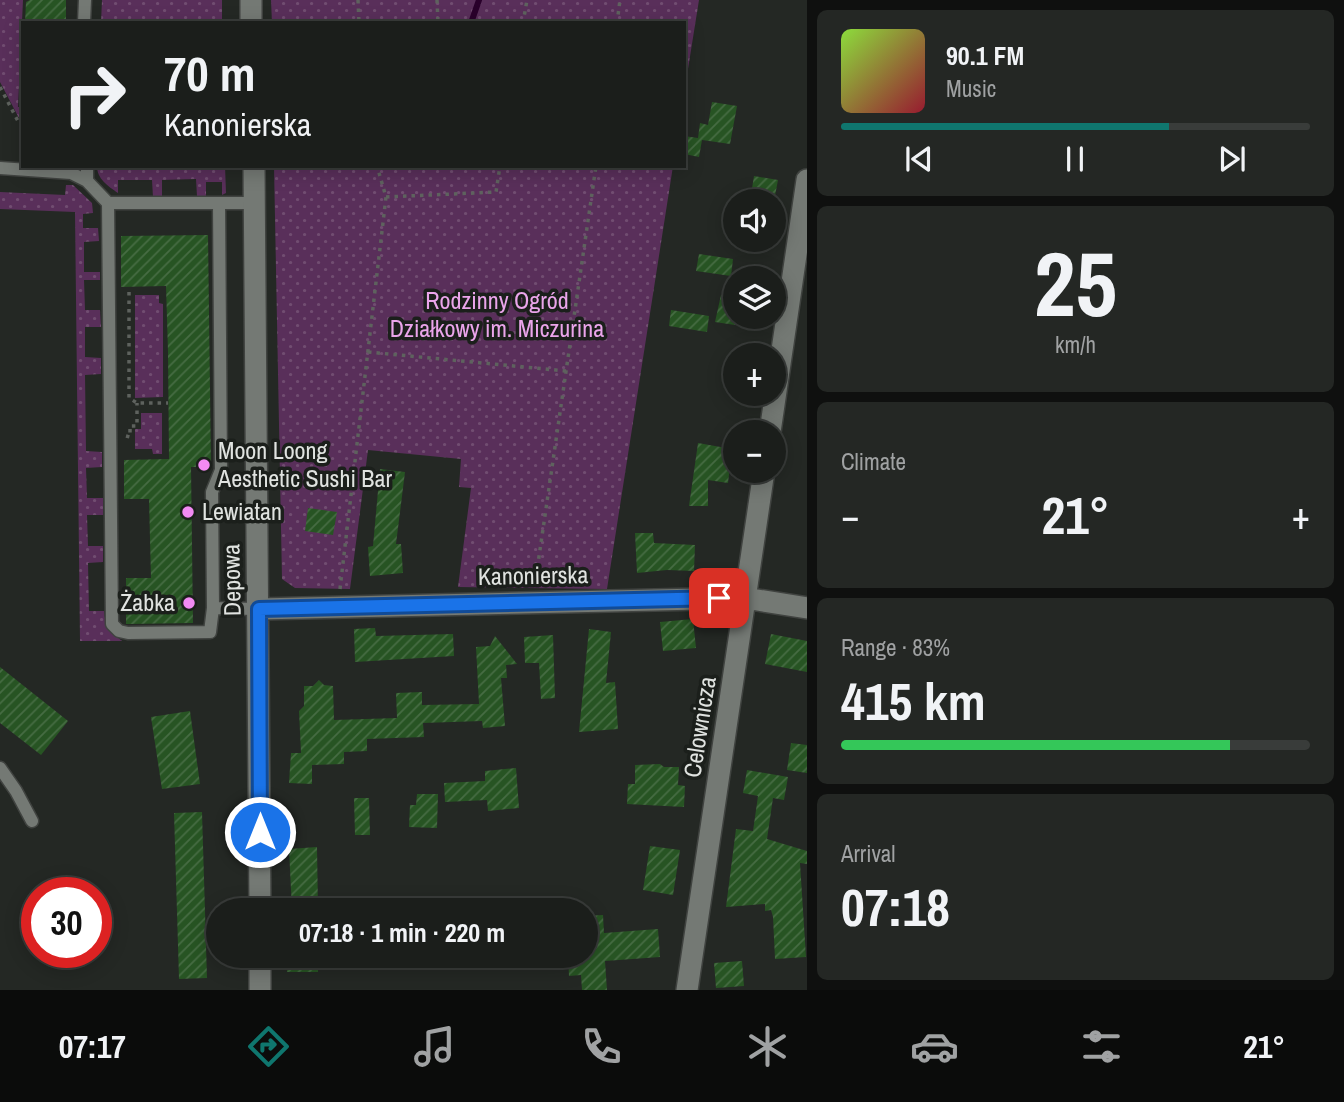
<!DOCTYPE html>
<meta charset="utf-8">
<style>
:root{--surface:#1b1e1b;--page:#242724;--text:#f1f3f6;--muted:#a0a2a3;--line:#393c3a;--accent:#0f766e}
body{margin:0;font-family:"Archivo Narrow",sans-serif;background:var(--page);color:var(--text);height:100vh;display:flex;flex-direction:column;font-size:26px;white-space:nowrap}
*{box-sizing:border-box;margin:0}
p{font-size:23px;color:var(--muted)}
.icon{flex:none;width:38px;height:38px;fill:none;stroke:currentColor;stroke-width:2;stroke-linecap:round;stroke-linejoin:round}
.map{position:relative;flex:1;overflow:hidden}
.panel{display:flex;flex-direction:column;gap:10px;padding:10px;background:#0f100f;width:537px}
.panel>*{flex:none}
.top-card{position:absolute;left:21px;top:21px;width:665px;height:147px;border-radius:0px;box-shadow:0 4px 18px #0003,0 0 0 2px var(--line);background:#1b1e1b;color:var(--text);overflow:hidden}
.controls{position:absolute;left:723px;top:189px;display:grid;gap:14px}
.controls a{display:grid;place-items:center;width:63px;height:63px;border-radius:50%;background:var(--surface);box-shadow:0 4px 18px #0003,0 0 0 2px var(--line);font-size:35px}
.speed{position:absolute;left:21px;top:877px;display:flex;gap:14px;font-size:35px;font-weight:700;text-align:center}
.speed>*{display:grid;place-content:center;width:91px;height:91px;border-radius:50%;background:var(--surface);box-shadow:0 4px 18px #0003,0 0 0 2px var(--line);line-height:1}
.speed .limit{border:10px solid #d22;background:#fff;color:#111}
.pin{position:absolute;display:grid;place-items:center;width:60px;height:60px;color:#fff;margin:-30px;border-radius:14px;box-shadow:0 4px 10px #0006}
.me{position:absolute;width:77px;margin:-38px;rotate:0deg;stroke-linejoin:round;filter:drop-shadow(0 0 5px #0008)}
.turn{display:flex;align-items:center;gap:24px;height:147px;padding:0 28px;font-size:32px}
.turn .icon{width:91px;height:91px;stroke-width:2.5}
.turn b{display:block;font-size:49px;line-height:60px}
.big{font-size:52px;font-weight:700;line-height:1.1}
.panel .tile{flex:1;display:flex;flex-direction:column;justify-content:center;gap:10px;min-width:0;padding:0 24px;border-radius:10px;background:var(--page)}
.panel .dial{align-items:center;gap:0}
.dial b{font-size:91px;line-height:1}
.song{display:flex;align-items:center;gap:21px}
.cover{width:84px;height:84px;border-radius:10px;background:linear-gradient(135deg,hsl(90 70% 55%),hsl(350 70% 35%))}
.played{height:7px;border-radius:4px;background:linear-gradient(90deg,var(--accent) 70%,var(--line) 70%)}
.keys{display:flex;justify-content:space-around;direction:ltr}
.heat{display:flex;justify-content:space-between;align-items:center;font-size:38px;direction:ltr}
.charge{height:10px;border-radius:5px;background:linear-gradient(90deg,#34c759 83%,var(--line) 0)}
.trip{position:absolute;left:206px;top:898px;width:392px;height:70px;border-radius:35px;background:var(--surface);box-shadow:0 4px 18px #0003,0 0 0 2px var(--line);font-weight:700;line-height:70px;text-align:center}
.tabs{display:flex;height:112px;justify-content:space-around;align-items:center;background:#0b0c0b;color:var(--muted)}
.tabs .icon{width:49px;height:49px}
.tabs .active{color:var(--accent)}
.tabs b{font-size:32px;color:var(--text)}
main{display:flex;flex:1;min-height:0}
.map>svg:first-child{display:block}
.grass{fill:url(#grass-dots)}
.lines{fill:none;stroke-linecap:round;stroke-linejoin:round}
.stream{stroke:#29002b;stroke-width:6}
.building{fill:url(#building-hatch)}
.lane-casing{stroke:#404340;stroke-width:15}
.street-casing{stroke:#404340;stroke-width:24}
.path{stroke:#5e625e;stroke-width:3.5;stroke-dasharray:3.5 5;stroke-linecap:butt}
.lane{stroke:#747974;stroke-width:12}
.street{stroke:#747974;stroke-width:21}
.route-casing{stroke:#114b97;stroke-width:18}
.route{stroke:#1a73e8;stroke-width:12}
.poi-dot{fill:#f28af3;stroke:#1b1f1b;stroke-width:2.5}
.labels{text-anchor:middle;stroke-width:7;stroke-linejoin:round;paint-order:stroke}
.park-label{font-size:24px;fill:#eba5eb;stroke:#1b1f1b}
.poi-label{font-size:24px;fill:#e0e3e0;stroke:#1b1f1b;text-anchor:start}
.street-label{font-size:24px;fill:#e0e3e0;stroke:#1b1f1b}
</style>
<main>
<div class="map">
<svg width="807" height="990" viewBox="0 0 807 990">
<defs>
<pattern id="grass-dots" width="8" height="8" patternUnits="userSpaceOnUse" patternTransform="scale(1.75)"><rect width="8" height="8" fill="#592f5a"/><path d="M2 2h.1M6 6h.1" fill="none" stroke="#714d71" stroke-width="1.8" stroke-linecap="round"/></pattern>
<pattern id="building-hatch" width="6" height="6" patternUnits="userSpaceOnUse" patternTransform="scale(1.75)"><rect width="6" height="6" fill="#275423"/><path d="M-1 1l2-2M0 6l6-6M5 7l2-2" fill="none" stroke="#466c43"/></pattern>
</defs>
<rect width="100%" height="100%" fill="#242824"/>
<path class="grass" d="M0,0h23l-5,107h5v13h-3l-20,-38z
M102,0h120v23h-121z
M271,0h428l-15,94v-71h-412z
M97,166h128l1,27 -4,2v-13h-16v14h-9l-1,-17 -34,1v17h-9l-1,-17h-34v13c-10,-7 -21,-14 -21,-27z
M274,166h399l-66,423 -149,-2 13,-99 -12,-1 2,-28 -93,-9 -18,139 -55,-1 -13,-9z
M66,185h7l19,18 1,10 -10,1v14h15l1,13 -15,1v30h16v8h-16l1,30h15l1,17h-16v30l16,1v16l-16,1 1,76 16,1v15l-16,1 1,30h16v17h-16l1,31h15v16l-15,1 1,48h15c1,15 6,20 18,30h-42l-5,-429 -75,-3v-17l65,3z
M135,295h24v8l4,1v93l-28,1z
M141,413h21v41h-9l-1,-5h-17v-20h6z"/>
<g class="lines">
<path class="stream" d="M471,23l8,-23"/>
</g>
<path class="building" d="M30,0h36v23h-41l1,-21z
M712,102l25,4 -7,38 -28,-4 -3,17 -15,-3v-18l14,2 2,-15 8,2z
M754,176l24,4 -4,21h-24z
M208,235l3,232h-20l2,156 -64,1h-3v-46h25l-2,-79h-25v-39l45,-1 -1,-107 -2,-66 -45,1v-51z
M699,254l34,5 -2,17 -35,-5z
M721,295l14,2v28l-20,-3z
M671,310l38,6 -2,16 -38,-6z
M698,443l34,6 -4,34 -20,-3v26h-19z
M380,469l25,3 -9,72h5l2,29 -33,3 -2,-29 5,-1z
M308,508l29,4 -4,23 -28,-4z
M635,533h18l1,10 41,2 -1,26 -27,-1 -30,3z
M693,619l3,29 -33,3 -3,-29z
M375,628l1,8 77,-2 1,22 -99,6 -1,-33z
M589,629l22,3 -5,51 9,-1 3,47 -39,3z
M771,634l36,7v31l-42,-8z
M553,635l2,63 -14,1 -2,-36h-14l-1,-26z
M495,636l22,28 -11,1 1,13h-6l4,48 -22,2 -1,-7 -59,2 1,14 -57,2v12l-23,1v12l-32,1v19l-23,-1 2,-30h10l-2,-42 5,-5v-20h9l6,-6 5,5 9,1 1,34 63,-2 -1,-25 26,-1v13l57,-1 -3,-57 14,-1z
M0,667l68,54 -27,34 -41,-32z
M190,711l10,73 -38,5 -11,-72z
M791,743l16,2v28l-20,-3z
M660,764l4,3h15l-1,18 7,1 -1,21 -57,-3 1,-20h7v-19z
M516,768l3,40 -31,3 -1,-11 -42,2 -1,-19 41,-2v-10z
M747,770l41,7 -4,23 -11,-2 -6,41 40,12v13l-7,-1 6,94 -31,2 -2,-42 -2,-7 -6,1v-7l-39,3 10,-78 17,2 5,-35 -15,-3z
M417,794h21l-1,34 -28,-1 1,-22h6z
M354,798h15l1,37h-15z
M202,812l5,166 -28,1 -5,-166z
M650,846l30,4 -7,45 -30,-5z
M317,847l1,63h-26l-3,-61z
M603,915l1,18 54,-4 2,28 -55,4 2,29h-25l-1,-15 -12,1 -1,-20h18v-40z
M287,956h31v16h-31z
M742,961l2,25 -28,2 -2,-25z"/>
<g class="lines">
<defs>
<path id="lane" d="M84,23l1,-23
M0,168l71,5 16,8 21,22h147
M87,181v-15
M108,203l4,421 7,7 9,2 82,-1 3,-24 46,1
M213,608l-1,-116 9,-22 -2,-266
M0,768l16,23 16,30"/>
<path id="street" d="M251,0v23
M254,166l6,744
M770,432l37,-252
M259,609l486,-11 62,10
M260,956v34
M687,990l77,-519"/>
</defs>
<use href="#lane" class="lane-casing"/>
<use href="#street" class="street-casing"/>
<path class="path" d="M358,0l1,23
M437,0l1,23
M523,23l4,-23
M617,23l3,-23
M0,87l19,36h4
M386,197l110,-5 4,-26
M129,292v106l8,5h31
M368,352l198,19
M126,436l4,1v-11h7v-23
M535,584l61,-418
M340,589l46,-392 -9,-31"/>
<use href="#lane" class="lane"/>
<use href="#street" class="street"/>
</g>
<g class="lines">
<defs>
<path id="route" d="M260,832l-1,-223 460,-11"/>
</defs>
<use href="#route" class="route-casing"/>
<use href="#route" class="route"/>
</g>
<g class="poi-dot">
<circle cx="204" cy="465" r="7"/>
<circle cx="188" cy="512" r="7"/>
<circle cx="189" cy="603" r="7"/>
</g>
<g class="labels">
<g class="park-label">
<text x="497" y="309">Rodzinny Ogród<tspan x="497" dy="28">Działkowy im. Miczurina</tspan></text>
</g>
<g class="poi-label">
<text x="218" y="459">Moon Loong<tspan x="218" dy="28">Aesthetic Sushi Bar</tspan></text>
<text x="202" y="520">Lewiatan</text>
<text x="175" y="611" text-anchor="end">Żabka</text>
</g>
<g class="street-label">
<text transform="translate(533 576) rotate(-1)" y="8">Kanonierska</text>
<text transform="translate(232 580) rotate(-91)" y="8">Depowa</text>
<text transform="translate(700 727) rotate(-81)" y="8">Celownicza</text>
</g>
</g>
</svg>
<div class="controls">
<a><svg class="icon" aria-label="sound" viewBox="0 0 24 24"><path d="M4 9h4l5-4v14l-5-4H4zM17 9q2 3 0 6"/></svg></a>
<a><svg class="icon" aria-label="layers" viewBox="0 0 24 24"><path d="M12 4l9 5-9 5-9-5zM3 14l9 5 9-5"/></svg></a>
<a>+</a>
<a>−</a>
</div>
<div class="speed"><div class="limit">30</div></div>
<div class="pin" style="left:719px;top:598px;background:#d93025"><svg class="icon" aria-label="arrive" viewBox="0 0 24 24"><path d="M6 21V4h12l-3 4 3 4H6"/></svg></div>
<svg class="me" style="left:260px;top:832px" viewBox="-20 -20 40 40"><circle r="17" fill="#1a73e8" stroke="#fff" stroke-width="3"/><path d="M0-11L8 9 0 5-8 9z" fill="#fff"/></svg>
<div class="trip">07:18 · 1 min · 220 m</div>
<div class="top-card">
<div class="turn"><svg class="icon" aria-label="right" viewBox="0 0 24 24"><path d="M7 20v-9h11M14 6l5 5-5 5"/></svg><div><b>70 m</b>Kanonierska</div></div>
</div>
</div>
<section class="panel">
<div class="tile">
<div class="song"><i class="cover"></i><div><b>90.1 FM</b><p>Music</p></div></div>
<div class="played"></div>
<div class="keys"><svg class="icon" aria-label="previous" viewBox="0 0 24 24"><path d="M18 5L8 12l10 7zM5 5v14"/></svg><svg class="icon" aria-label="pause" viewBox="0 0 24 24"><path d="M8 5v14M16 5v14"/></svg><svg class="icon" aria-label="next" viewBox="0 0 24 24"><path d="M6 5l10 7-10 7zM19 5v14"/></svg></div>
</div>
<div class="tile dial"><b>25</b><p>km/h</p></div>
<div class="tile"><p>Climate</p>
<div class="heat"><a>−</a><b class="big">21°</b><a>+</a></div>
</div>
<div class="tile"><p>Range · 83%</p><b class="big">415 km</b><div class="charge"></div></div>
<div class="tile"><p>Arrival</p><b class="big">07:18</b></div>
</section>
</main>
<nav class="tabs">
<b>07:17</b>
<svg class="icon active" aria-label="directions" viewBox="0 0 24 24"><path d="M12 3l9 9-9 9-9-9zM9 14v-3h6M13 9l2 2-2 2"/></svg>
<svg class="icon" aria-label="music" viewBox="0 0 24 24"><path d="M9 18V5l10-2v13"/><circle cx="6" cy="18" r="3"/><circle cx="16" cy="16" r="3"/></svg>
<svg class="icon" aria-label="phone" viewBox="0 0 24 24"><path d="M5 4h4l2 5-3 2q2 4 5 5l2-3 5 2v4C11 20 4 13 5 4z"/></svg>
<svg class="icon" aria-label="climate" viewBox="0 0 24 24"><path d="M12 3v18M4 7l16 10M4 17L20 7"/></svg>
<svg class="icon" aria-label="car" viewBox="0 0 24 24"><path d="M5 17H2v-5l4-1 3-4h7l3 4 3 1v5h-3M9 17h6M6 11h13"/><circle cx="7" cy="17" r="2"/><circle cx="17" cy="17" r="2"/></svg>
<svg class="icon" aria-label="filters" viewBox="0 0 24 24"><path d="M4 7h16M4 17h16"/><circle cx="9" cy="7" r="2"/><circle cx="15" cy="17" r="2"/></svg>
<b>21°</b>
</nav>
